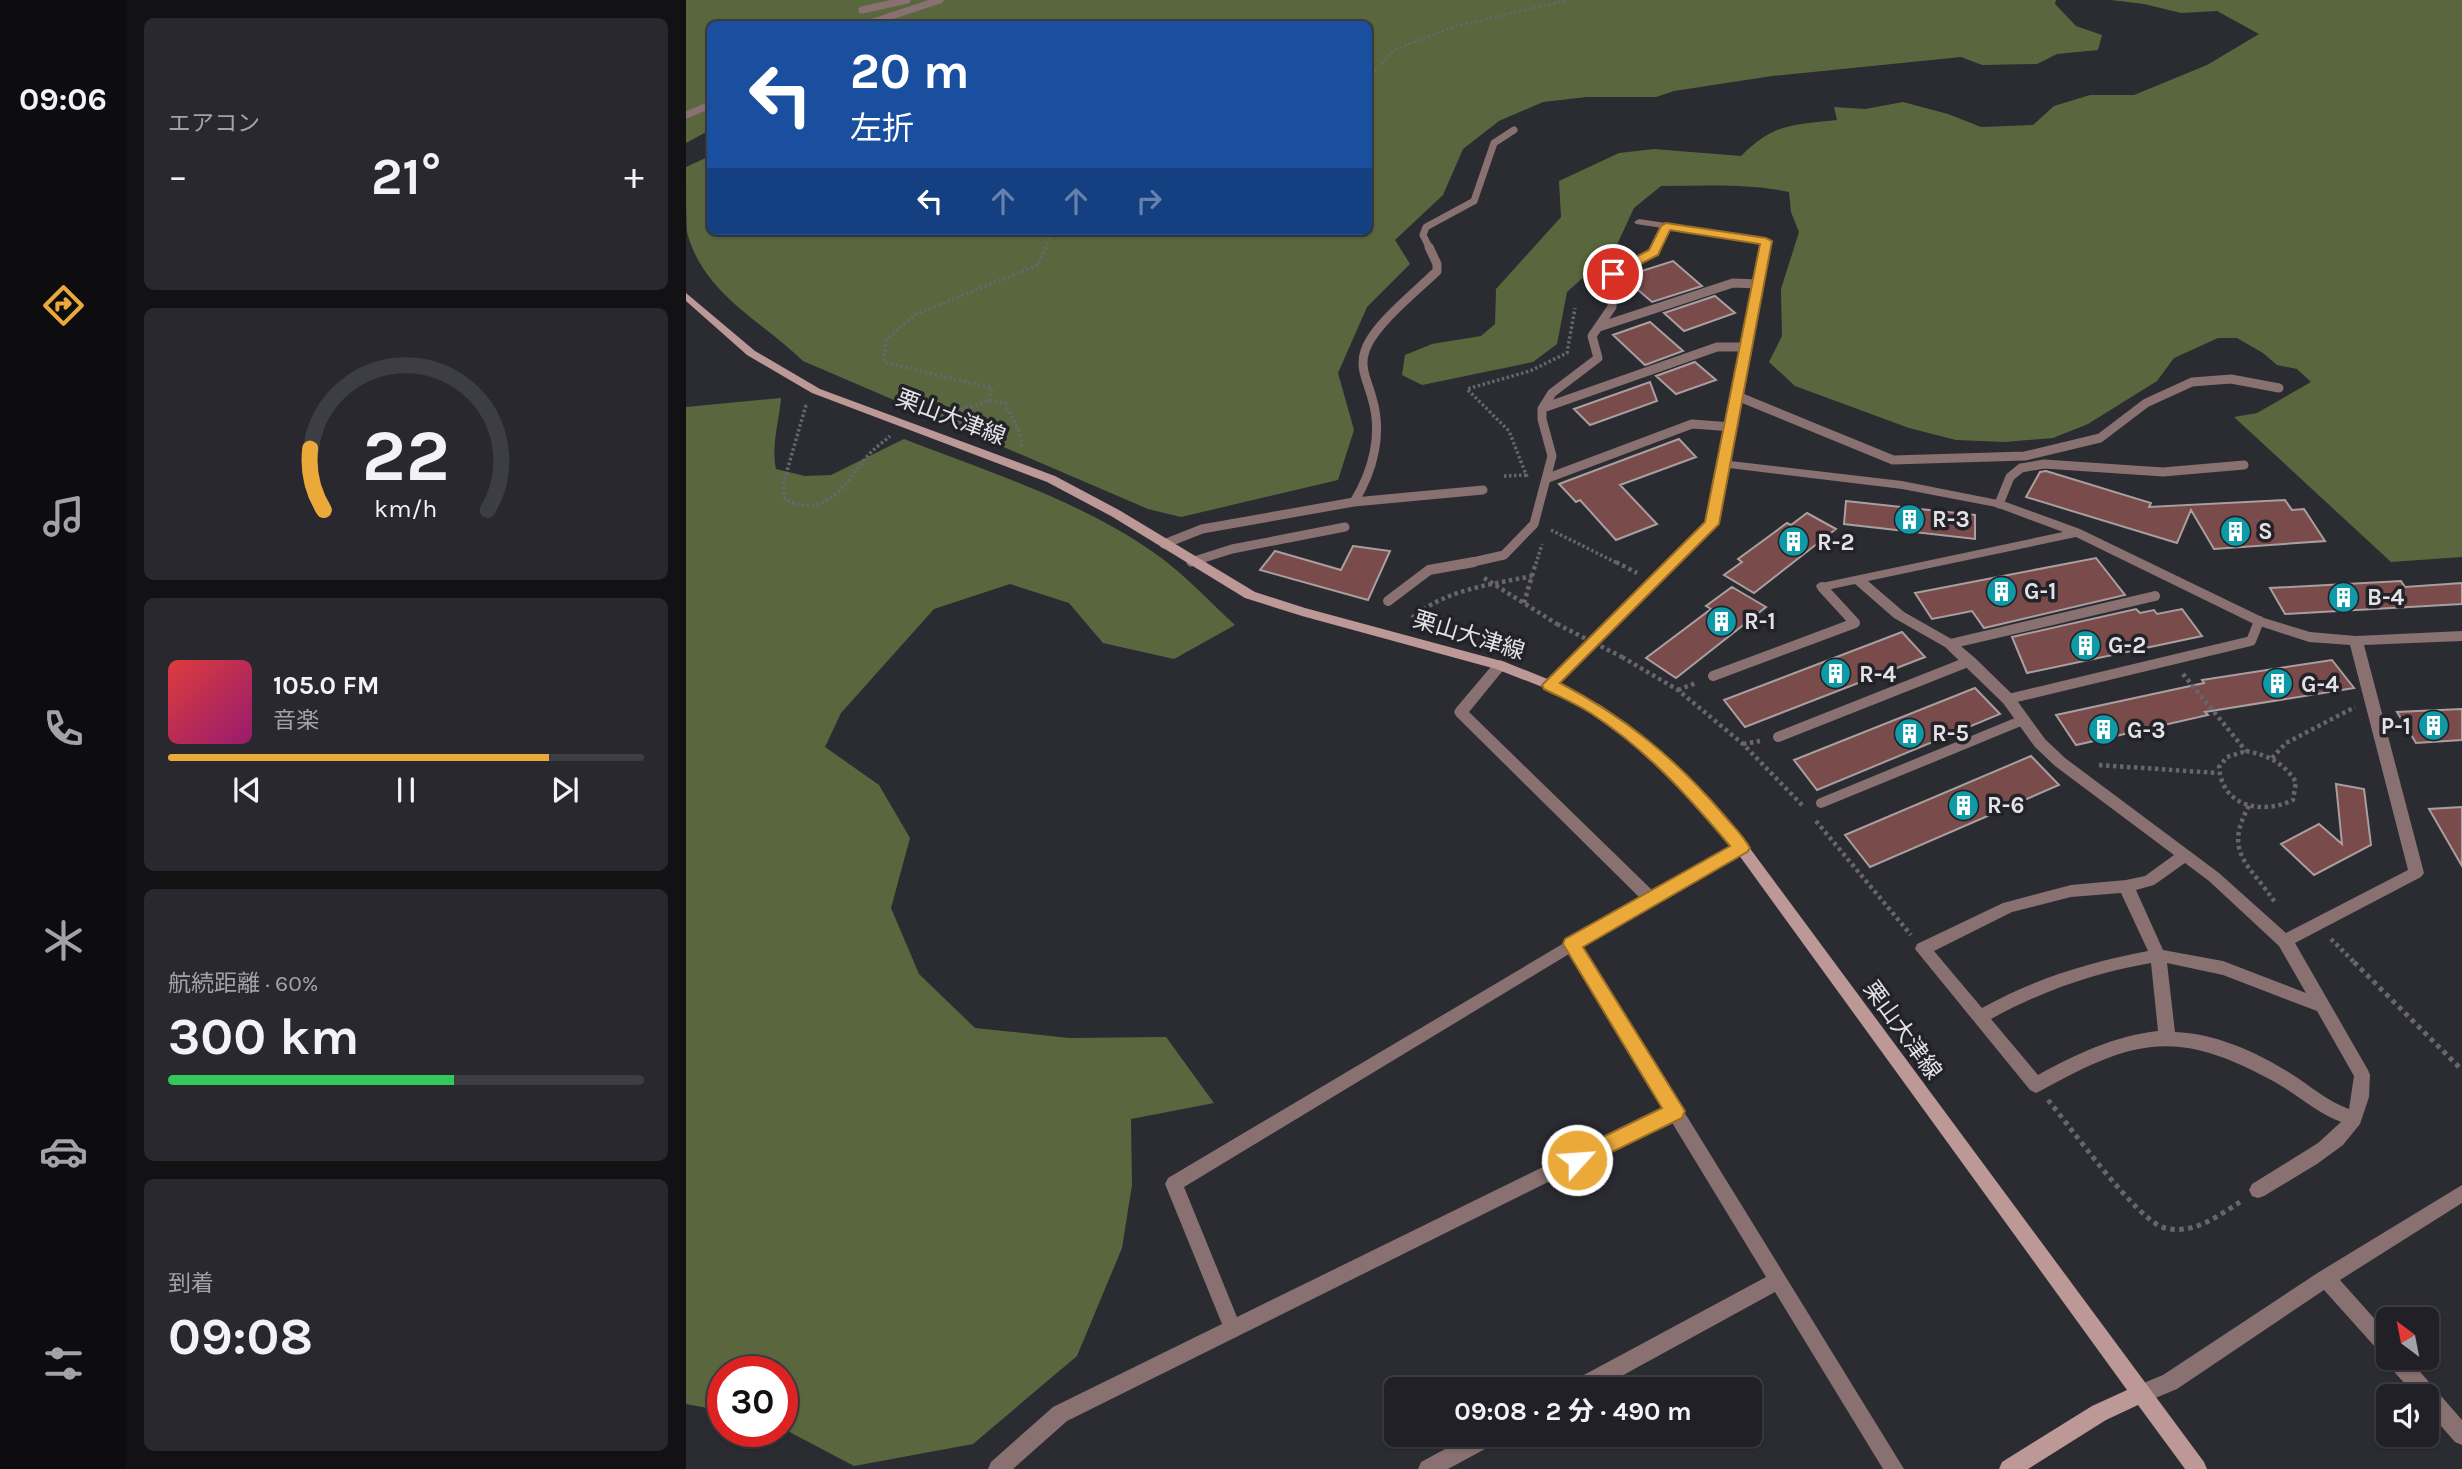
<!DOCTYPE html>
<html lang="ja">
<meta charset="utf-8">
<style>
:root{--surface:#202026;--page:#28282e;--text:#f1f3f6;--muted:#a2a3a7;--line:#3d3e43;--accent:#eba93a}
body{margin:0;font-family:Karla,"Noto Sans JP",sans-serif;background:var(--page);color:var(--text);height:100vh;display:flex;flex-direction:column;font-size:26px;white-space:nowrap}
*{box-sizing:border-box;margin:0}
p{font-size:23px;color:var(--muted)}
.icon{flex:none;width:38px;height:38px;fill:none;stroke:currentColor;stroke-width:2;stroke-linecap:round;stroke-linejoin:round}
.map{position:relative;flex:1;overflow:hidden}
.drawer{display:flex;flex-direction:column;gap:18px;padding:18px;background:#121215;width:560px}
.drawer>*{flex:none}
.guide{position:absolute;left:21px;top:21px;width:665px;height:214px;border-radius:10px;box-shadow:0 2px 5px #0004,0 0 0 2px var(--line);background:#1a4fa0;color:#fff;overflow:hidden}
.needle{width:46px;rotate:328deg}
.tools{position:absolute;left:1690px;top:1307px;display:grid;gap:14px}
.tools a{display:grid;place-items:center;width:63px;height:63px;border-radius:10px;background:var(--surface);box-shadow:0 2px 5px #0004,0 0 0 2px var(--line);font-size:35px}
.speed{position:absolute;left:21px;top:1356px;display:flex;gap:14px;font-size:35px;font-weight:700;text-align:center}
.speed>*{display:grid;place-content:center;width:91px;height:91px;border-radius:50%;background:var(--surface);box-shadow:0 2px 5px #0004,0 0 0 2px var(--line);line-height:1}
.speed .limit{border:10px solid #d22;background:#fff;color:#111}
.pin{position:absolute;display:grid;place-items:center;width:60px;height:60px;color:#fff;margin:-30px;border:4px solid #fff;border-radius:50%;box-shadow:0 2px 7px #0007}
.me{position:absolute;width:77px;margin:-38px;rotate:64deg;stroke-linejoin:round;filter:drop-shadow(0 0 5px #0008)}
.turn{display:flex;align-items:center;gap:24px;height:147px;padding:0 28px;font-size:32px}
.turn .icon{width:91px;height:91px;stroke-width:2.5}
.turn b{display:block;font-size:49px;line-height:60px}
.lanes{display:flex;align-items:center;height:66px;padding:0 28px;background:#0003;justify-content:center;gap:35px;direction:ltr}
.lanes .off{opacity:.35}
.big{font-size:52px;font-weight:700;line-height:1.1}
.drawer .tile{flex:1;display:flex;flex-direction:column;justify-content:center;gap:10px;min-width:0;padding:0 24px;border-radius:10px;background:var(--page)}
.drawer .dial{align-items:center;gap:0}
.dial svg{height:182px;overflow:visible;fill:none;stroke:var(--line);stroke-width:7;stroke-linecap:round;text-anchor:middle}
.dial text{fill:var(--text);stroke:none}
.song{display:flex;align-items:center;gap:21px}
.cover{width:84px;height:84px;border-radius:10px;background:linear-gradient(135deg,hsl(0 70% 55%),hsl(320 70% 35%))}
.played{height:7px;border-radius:4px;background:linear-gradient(90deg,var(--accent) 80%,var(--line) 80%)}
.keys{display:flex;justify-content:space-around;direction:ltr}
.heat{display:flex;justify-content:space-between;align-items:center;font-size:38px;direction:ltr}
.charge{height:10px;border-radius:5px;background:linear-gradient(90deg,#34c759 60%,var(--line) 0)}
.trip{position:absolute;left:698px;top:1377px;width:378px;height:70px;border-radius:10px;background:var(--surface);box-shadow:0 2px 5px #0004,0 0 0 2px var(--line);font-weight:700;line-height:70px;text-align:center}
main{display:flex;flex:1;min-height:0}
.menu{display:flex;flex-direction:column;width:126px;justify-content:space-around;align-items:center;background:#0d0d0f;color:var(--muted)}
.menu .icon{width:49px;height:49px}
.menu .current{color:var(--accent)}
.menu b{font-size:32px;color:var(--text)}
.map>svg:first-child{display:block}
.forest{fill:#5a673e}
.building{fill:#794b4b;stroke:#a99f9f;stroke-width:2}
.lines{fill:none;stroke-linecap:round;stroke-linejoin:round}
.path-far3{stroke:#66666c;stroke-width:2.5;stroke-dasharray:2.5 2.5;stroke-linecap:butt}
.path-far2{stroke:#66666c;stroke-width:3.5;stroke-dasharray:2.5 2.5;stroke-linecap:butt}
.path-far1{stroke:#66666c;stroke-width:4.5;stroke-dasharray:3.5 3.5;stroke-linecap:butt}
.path{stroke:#66666c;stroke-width:5;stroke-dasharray:4.5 4.5;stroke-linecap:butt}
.lane-far2{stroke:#887170;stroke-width:7}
.lane-far1{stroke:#887170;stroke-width:9}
.lane{stroke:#887170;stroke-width:10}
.street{fill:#887170;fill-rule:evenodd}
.secondary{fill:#bc9896;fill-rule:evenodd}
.path-bridge{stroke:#66666c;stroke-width:4.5;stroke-dasharray:3.5 3.5;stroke-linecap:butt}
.route{fill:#eba93a;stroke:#996e26;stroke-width:2}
.labels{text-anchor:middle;stroke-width:7;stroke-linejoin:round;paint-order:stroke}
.street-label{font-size:23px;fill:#e3e3e7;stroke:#222228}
.poi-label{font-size:23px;font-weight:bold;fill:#e3e3e7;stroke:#222228;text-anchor:start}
</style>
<main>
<nav class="menu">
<b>09:06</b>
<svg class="icon current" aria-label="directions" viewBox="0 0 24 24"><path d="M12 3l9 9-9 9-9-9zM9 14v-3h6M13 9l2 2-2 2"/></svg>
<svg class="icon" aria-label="music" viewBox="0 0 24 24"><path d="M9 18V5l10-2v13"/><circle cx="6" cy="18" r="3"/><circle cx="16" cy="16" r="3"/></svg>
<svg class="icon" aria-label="phone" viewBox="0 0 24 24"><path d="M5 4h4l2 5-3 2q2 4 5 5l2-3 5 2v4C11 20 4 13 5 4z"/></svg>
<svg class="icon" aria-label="climate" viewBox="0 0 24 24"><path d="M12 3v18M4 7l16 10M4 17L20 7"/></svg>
<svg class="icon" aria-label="car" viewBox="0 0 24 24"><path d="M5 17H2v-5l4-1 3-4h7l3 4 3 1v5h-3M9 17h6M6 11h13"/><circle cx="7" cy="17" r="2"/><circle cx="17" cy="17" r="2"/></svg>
<svg class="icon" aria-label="filters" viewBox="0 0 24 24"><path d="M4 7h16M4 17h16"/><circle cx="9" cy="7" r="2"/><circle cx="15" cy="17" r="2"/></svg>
</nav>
<section class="drawer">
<div class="tile"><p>エアコン</p>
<div class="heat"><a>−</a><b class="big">21°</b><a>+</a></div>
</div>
<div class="tile dial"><svg viewBox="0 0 100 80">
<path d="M14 69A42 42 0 1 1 86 69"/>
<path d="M14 69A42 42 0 0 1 8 42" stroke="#eba93a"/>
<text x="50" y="56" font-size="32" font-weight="700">22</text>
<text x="50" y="72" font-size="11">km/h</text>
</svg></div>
<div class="tile">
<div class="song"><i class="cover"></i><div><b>105.0 FM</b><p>音楽</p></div></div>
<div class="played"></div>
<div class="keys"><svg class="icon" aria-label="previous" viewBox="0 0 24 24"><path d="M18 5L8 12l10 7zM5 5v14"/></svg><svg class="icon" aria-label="pause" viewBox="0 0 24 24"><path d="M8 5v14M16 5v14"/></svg><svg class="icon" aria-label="next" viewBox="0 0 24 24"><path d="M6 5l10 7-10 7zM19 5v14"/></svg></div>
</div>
<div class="tile"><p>航続距離 · 60%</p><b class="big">300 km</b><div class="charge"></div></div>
<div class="tile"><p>到着</p><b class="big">09:08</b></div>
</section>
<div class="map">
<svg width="1776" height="1469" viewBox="0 0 1776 1469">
<rect width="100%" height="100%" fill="#2b2b32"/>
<path class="forest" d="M0,0h1370l-1,4 21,22 26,9 -4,15 -41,4 -20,10 -55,1 -21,-8 -189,19 -98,15 -18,6h-69l-44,5 -44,19 -36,28 -20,46 -48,45 15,24 -43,43 -29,66 16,57 -16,50 -157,37 -33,-8 -345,-148c-42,-41 -100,-67 -116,-129 -1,-20 -1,-45 -1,-65l24,-11v75h658v-207h-658v106l-24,13z
M1425,0h351v557l-71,5 -157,-145 23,-4 54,-31 -14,-13 -20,-4 -14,-12 -26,-15h-19l-44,20 -17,23 -69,43 -35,14 -48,4 -49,-2 -47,-12 -114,-42 -26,-24 13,-26 -1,-47 18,-57 -8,-20 -2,-20c-42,-9 -85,-6 -128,-6l-27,22 -19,41 -48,43 -10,52 -24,18 -111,23 -20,-10 3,-20 27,-11 49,-8 14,-12 1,-35 65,-72 -2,-36 60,-28 35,-4 87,7c33,-33 52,-31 96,-36l-3,-13 31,2 38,-7 45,12 33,13 52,-2 21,-19 36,-11h44l73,-30 52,-31 -42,-23 -36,2 -37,-9z
M95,398c-2,24 -10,48 -5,71l29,7 26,-1 73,-36c85,33 188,66 260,121 25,19 48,44 71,65l-61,34 -71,-16 -34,-40 -59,-19 -76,25 -93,104 -16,34 54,38 31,53 -19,70 28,66 56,54 94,10 97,-1 48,66 -83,16 1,66 -10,63 -45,108 -104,88 -119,22 -72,-38v-56h-59v39l-37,-7v-997z"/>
<path class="building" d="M987,261l29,25 -50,16 -29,-25z
M1029,296l20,17 -51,18 -20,-18z
M964,322l33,29 -38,14 -32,-30z
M1009,362l21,18 -40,14 -20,-18z
M964,382l7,19 -67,24 -16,-16z
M993,439l17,18 -76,28 37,39 -41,16 -36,-40 -4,2 -17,-18z
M1360,471l105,32 -2,4 136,-7 7,10 12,-1 21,32 -111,8 -23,-39 -14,33 -151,-46 14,-25z
M1160,501l129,14v24l-131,-15z
M1121,513l29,16 -82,64 -30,-18 18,-13 -4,-3 49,-36 4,2z
M667,546l37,5 -22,49 -108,-30 15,-19 66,19z
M1410,558l29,37 -141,33 -12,-17 -40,8 -17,-26z
M1715,581l4,6 57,-4v21l-177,10 -15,-26z
M1046,587l34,20 -90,71 -30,-20 65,-49 -5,-3z
M1450,609l4,4 14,-3 3,4 25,-5 20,27 -175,37 -15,-36z
M1216,632l23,25 -180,70 -21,-27z
M1646,660l22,28 -149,24 3,3 -132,30 -20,-30 148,-32 -2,-3z
M1289,688l25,26 -183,76 -23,-30z
M1776,709v31l-46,3 -19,-31z
M1345,756l28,29 -189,82 -25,-32z
M1650,784l28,5 7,56 -57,30 -33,-31 38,-20 23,20z
M1776,807v59l-33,-57z"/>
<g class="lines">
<path class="path-far3" d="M682,79l26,-29 62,-24 112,-26
M359,249l9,-18"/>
<path class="path-far2" d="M303,401l3,-13 -108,-26 2,-22 30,-26 122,-49 8,-18
M120,405l-23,80 2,14c40,21 60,-14 80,-40 7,-9 17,-16 25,-23
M251,417l52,-16 16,2 14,29 3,17
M818,476l23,-1
M841,477l-18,-46 -42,-42 63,-18 37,-18 8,-45
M865,530l68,34
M850,564l6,-20"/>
<path class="path-far1" d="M930,562l21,11
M798,578l73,46
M838,603l12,-41
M726,618c34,-29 78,-33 120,-42
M936,657l56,33 65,54 60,62
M1497,674l63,77
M992,690l18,-7
M1057,744l17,-3
M1560,751c22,4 38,12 50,31l-3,18c-31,15 -71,7 -74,-33l8,-10z
M1586,758l14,-15 69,-36
M1413,765l118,8
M1563,806c-27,48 2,59 27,98
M1130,821l95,114
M1645,939l24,24"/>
<path class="path" d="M1668,962l108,108
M1362,1100c22,26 89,121 117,128 28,7 53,-12 75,-26"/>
<path class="lane-far2" d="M176,10l45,-10
M181,24l73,-24
M0,115l24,-10
M744,249l-7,-14 3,-8 48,-26 20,-58 20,-13
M969,249l11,-23"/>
<path class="lane-far1" d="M913,327l134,-44 25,1
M1051,396l156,64 132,-4 75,-18 46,-35 46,-21 39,-3 48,9
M857,408l174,-61h30
M862,478l144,-54 40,3
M668,502c19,-31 29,-68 18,-104 -4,-16 -13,-30 -7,-47 8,-26 52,-60 72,-80v-7l-8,-17
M1313,504l11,-27 11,-9 23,-4 119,8 81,-7
M478,544l38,-15 152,-27 129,-12
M505,562l41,-13 113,-22
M778,564l40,-9 30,-31 18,-68 -10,-37v-10l10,-16 46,-35 -6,-22 20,-29 1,-33 41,-22 2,-5"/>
<path class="lane" d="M702,601l41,-31 45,-8
M1264,644l205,-48
M1027,676l142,-53 -33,-36
M1322,699l243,-58 8,-20
M1092,737l192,-76
M1135,803l202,-83"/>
<path class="street" d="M953,219l127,19 5,3 -41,220 172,20 101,20 77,28 184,89 46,14 46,4 106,-5v10l-98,4 60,228 -3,4 -126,66 73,127 2,5 -1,22 -9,27 -17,21 -26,19 -53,32 -6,2 -6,-2 -3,-6 3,-6 66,-41 23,-21c-26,-10 -44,-28 -68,-41 -96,-53 -139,-42 -231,9l-6,3 -6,-3 -115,-141 2,-5 86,-41 68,-18 55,-5 19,-4 29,-21 -119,-89 -20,-19 -32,-44 -58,-56 -51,-29 -39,-34 -33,7 -6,-4 1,-3 246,-52 -67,-25 -94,-18 -173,-21 -13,59 -161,161h-10l-2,-3 2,-3 161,-159 55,-280 -125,-19 -2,-2zM1390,537l178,87 55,18 41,3 58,225 -122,63 -67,-60 -154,-115 -20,-19 -32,-44 -38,-37 -20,-17 -51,-29 -36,-31zM1499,863l24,18 70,65 27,47 -83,-32 -60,-11 -27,-60 18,-5zM1435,893l27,58c-59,11 -114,28 -166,57l-48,-57 78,-39 59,-15zM1465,963l7,68c-44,5 -82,23 -120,44l-47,-56c51,-28 103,-46 160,-56zM1481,963l56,12 94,36 37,65 -5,33c-22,-8 -37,-22 -56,-34 -34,-22 -78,-42 -118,-43z
M814,660l5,2 2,3 -2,3 -36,44 183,178 84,-47h10l2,4 -2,4 -164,95 322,523h-21l-108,-177 -179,98h-30l3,-7 197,-106 -95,-156 -604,300 -54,48h-25l3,-7 62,-55 169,-83 -57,-140 3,-6 472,-280 -184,-182 -2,-4 2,-4 39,-46zM883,954l94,154 -426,209 -53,-130z
M1776,1185v18l-122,77 49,55v23h19l54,62v25l-7,-3 -28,-32v-14h-11l-28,-31 -3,-7 -61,-68 -147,99 -36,15 -7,-3 -3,-7 3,-7 29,-12 156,-103z
M785,1435h30l-3,7 -50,27h-30l3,-7z"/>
<path class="secondary" d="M0,293l69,58 65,38 235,87 64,34 136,82 50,16 200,54 50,20 47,24 40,30 54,49 50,58 458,619 3,7h-22l-47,-64 -32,15 -78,49h-29l3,-7 90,-56 35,-16 -391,-539 -50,-58 -54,-49 -40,-30 -47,-26 -49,-19 -194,-53 -57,-18 -134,-82 -64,-34 -235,-89 -65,-38 -61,-54z"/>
<path class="path-bridge" d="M871,624l65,33"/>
</g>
<path class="route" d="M980,223l100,15 6,3 -53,283 -159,159c65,34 115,75 163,131 9,11 20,21 27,34l-3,4 -164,95 102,164 -3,7 -105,51 -7,-3 -3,-6 3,-7 92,-45 -99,-164 2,-5 165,-93c-41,-49 -84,-97 -138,-132 -15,-10 -32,-17 -48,-25l-2,-4 163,-163 55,-278 -90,-14 -12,25 -41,21h-8v-5l40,-21 12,-24z"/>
<defs>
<symbol id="building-disc" viewBox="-11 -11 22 22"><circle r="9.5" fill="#0f9aa8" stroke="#222228"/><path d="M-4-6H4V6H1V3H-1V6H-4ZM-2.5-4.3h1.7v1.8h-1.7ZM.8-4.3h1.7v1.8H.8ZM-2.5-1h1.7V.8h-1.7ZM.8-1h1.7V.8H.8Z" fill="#fff"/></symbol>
</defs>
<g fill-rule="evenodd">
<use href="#building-disc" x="1206" y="502" width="35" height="35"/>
<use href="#building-disc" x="1532" y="514" width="35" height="35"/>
<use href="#building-disc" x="1090" y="524" width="35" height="35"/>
<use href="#building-disc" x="1298" y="574" width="35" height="35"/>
<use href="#building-disc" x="1640" y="580" width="35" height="35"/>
<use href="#building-disc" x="1018" y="604" width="35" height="35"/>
<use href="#building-disc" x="1382" y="628" width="35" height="35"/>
<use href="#building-disc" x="1132" y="656" width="35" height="35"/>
<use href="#building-disc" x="1574" y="666" width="35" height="35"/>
<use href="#building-disc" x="1730" y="708" width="35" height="35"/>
<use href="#building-disc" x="1400" y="712" width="35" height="35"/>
<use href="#building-disc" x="1206" y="716" width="35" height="35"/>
<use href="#building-disc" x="1260" y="788" width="35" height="35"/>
</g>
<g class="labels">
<g class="street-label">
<text transform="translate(265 417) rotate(21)" y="8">栗山大津線</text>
<text transform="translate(783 635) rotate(17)" y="8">栗山大津線</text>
<text transform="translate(1217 1030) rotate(54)" y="8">栗山大津線</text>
</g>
<g class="poi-label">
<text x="1246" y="527">R-3</text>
<text x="1572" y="539">S</text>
<text x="1131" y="550">R-2</text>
<text x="1338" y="599">G-1</text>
<text x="1681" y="605">B-4</text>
<text x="1058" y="629">R-1</text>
<text x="1422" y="653">G-2</text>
<text x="1173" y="682">R-4</text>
<text x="1615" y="692">G-4</text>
<text x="1725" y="734" text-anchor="end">P-1</text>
<text x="1441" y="738">G-3</text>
<text x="1246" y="741">R-5</text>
<text x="1301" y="813">R-6</text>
</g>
</g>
</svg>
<div class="tools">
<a><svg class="needle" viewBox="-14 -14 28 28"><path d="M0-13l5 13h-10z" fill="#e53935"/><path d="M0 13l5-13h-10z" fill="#a2a3a7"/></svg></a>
<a><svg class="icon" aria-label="sound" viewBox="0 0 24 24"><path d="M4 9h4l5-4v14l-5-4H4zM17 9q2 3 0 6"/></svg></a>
</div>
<div class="speed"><div class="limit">30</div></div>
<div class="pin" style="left:927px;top:274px;background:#d93025"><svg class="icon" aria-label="arrive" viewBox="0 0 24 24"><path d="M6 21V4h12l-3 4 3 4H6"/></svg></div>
<svg class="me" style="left:891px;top:1160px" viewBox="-20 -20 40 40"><circle r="17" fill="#eba93a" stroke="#fff" stroke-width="3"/><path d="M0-11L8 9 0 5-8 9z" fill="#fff"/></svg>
<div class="trip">09:08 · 2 分 · 490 m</div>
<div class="guide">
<div class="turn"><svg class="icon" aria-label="left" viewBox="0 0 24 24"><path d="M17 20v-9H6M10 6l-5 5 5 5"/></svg><div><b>20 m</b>左折</div></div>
<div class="lanes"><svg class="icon" aria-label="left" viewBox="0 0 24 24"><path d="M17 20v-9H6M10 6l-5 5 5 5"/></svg><svg class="icon off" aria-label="ahead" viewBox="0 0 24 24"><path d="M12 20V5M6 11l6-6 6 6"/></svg><svg class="icon off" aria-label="ahead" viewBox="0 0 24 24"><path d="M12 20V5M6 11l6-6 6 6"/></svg><svg class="icon off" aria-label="right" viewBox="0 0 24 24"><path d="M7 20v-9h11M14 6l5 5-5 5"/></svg></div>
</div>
</div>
</main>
